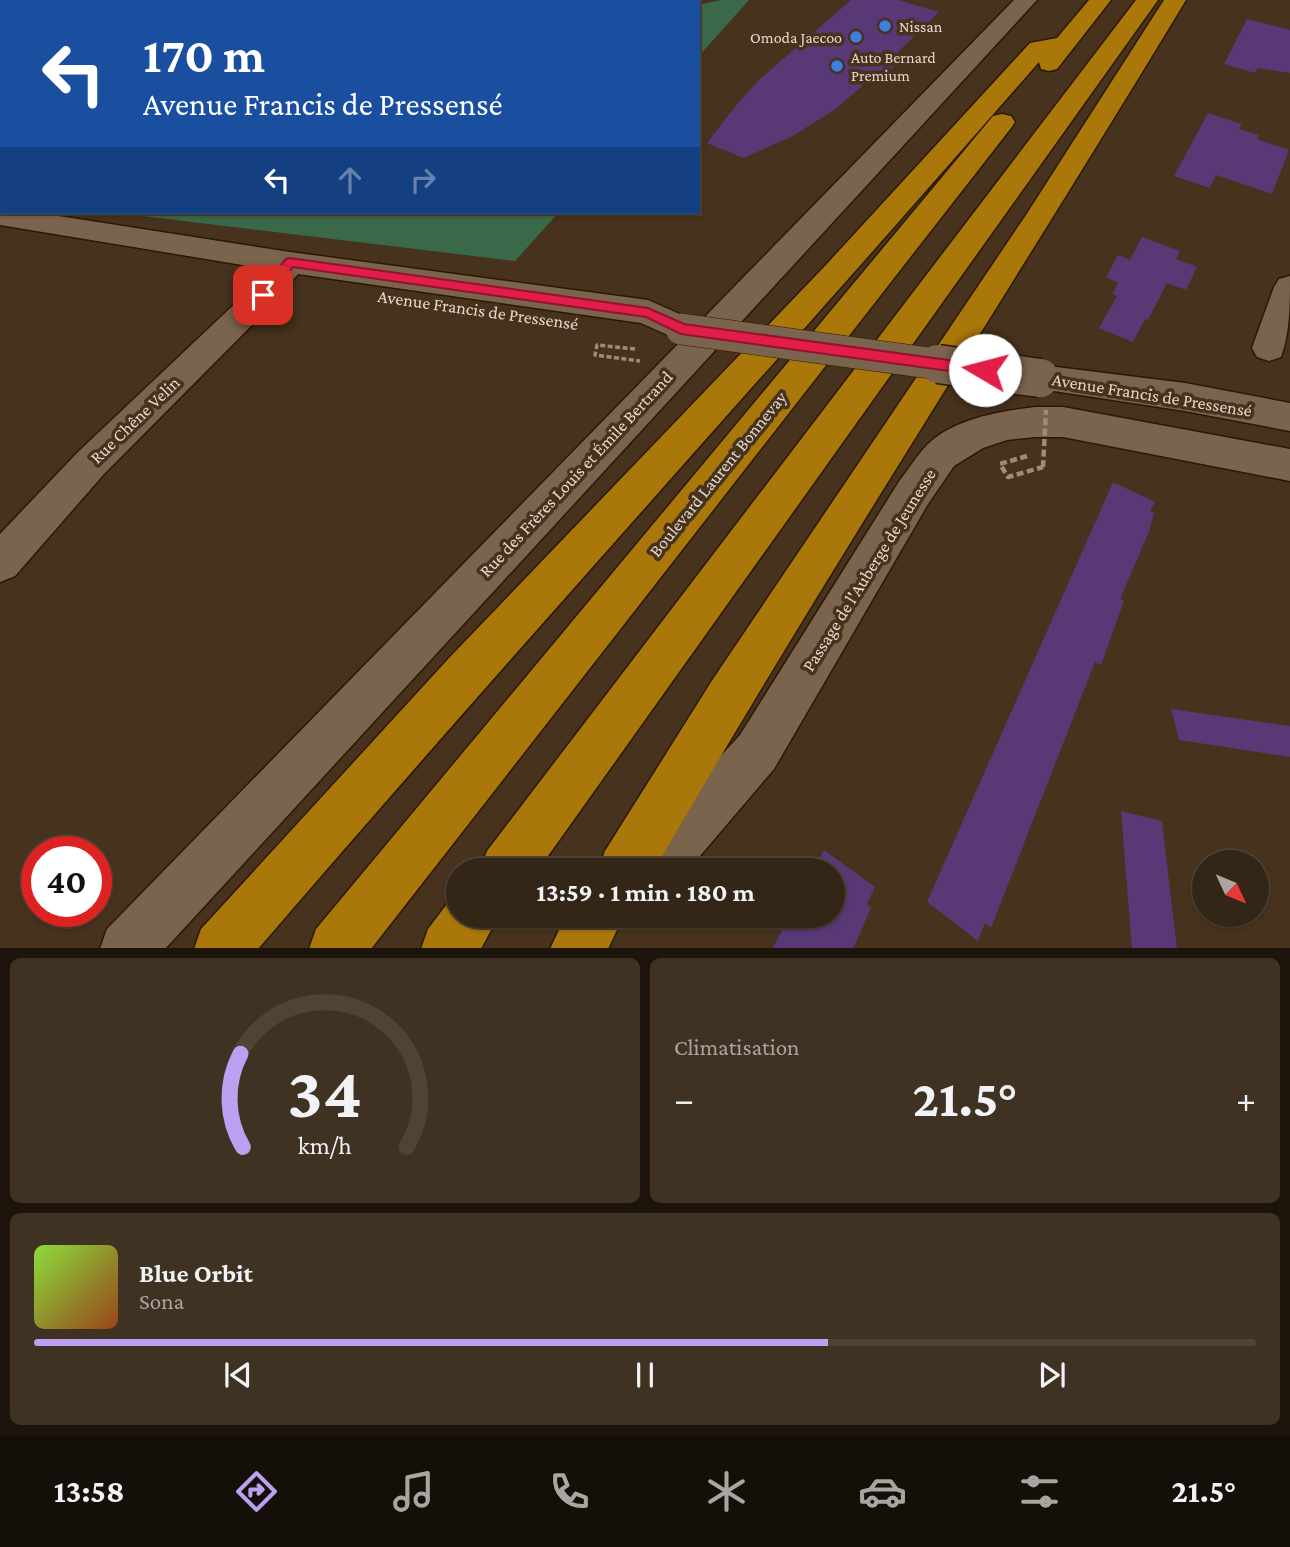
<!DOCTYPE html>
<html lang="fr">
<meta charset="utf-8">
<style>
:root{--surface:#342616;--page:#3f3223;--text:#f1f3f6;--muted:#a9a5a1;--line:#4e4335;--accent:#bca0f2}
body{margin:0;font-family:"Crimson Pro",serif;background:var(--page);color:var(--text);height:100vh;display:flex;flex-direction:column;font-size:26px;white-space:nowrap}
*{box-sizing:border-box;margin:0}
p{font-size:23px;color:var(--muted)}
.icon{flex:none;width:38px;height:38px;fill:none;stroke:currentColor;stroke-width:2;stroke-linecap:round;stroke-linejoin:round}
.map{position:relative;height:948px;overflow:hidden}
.details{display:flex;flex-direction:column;gap:10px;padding:10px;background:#1d150c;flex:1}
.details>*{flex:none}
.banner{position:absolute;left:0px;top:0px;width:700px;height:214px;box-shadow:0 2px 5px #0004,0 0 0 2px var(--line);background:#1a4fa0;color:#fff;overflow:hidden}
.needle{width:46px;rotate:134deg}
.controls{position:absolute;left:1192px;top:850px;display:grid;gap:14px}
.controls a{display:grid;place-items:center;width:77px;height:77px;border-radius:50%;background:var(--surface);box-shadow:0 2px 5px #0004,0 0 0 2px var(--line);font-size:35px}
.speed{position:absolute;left:21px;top:836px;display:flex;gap:14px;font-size:35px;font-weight:700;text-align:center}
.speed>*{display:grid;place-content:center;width:91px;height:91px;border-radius:50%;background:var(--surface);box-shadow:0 2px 5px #0004,0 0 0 2px var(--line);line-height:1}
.speed .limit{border:10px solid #d22;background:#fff;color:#111}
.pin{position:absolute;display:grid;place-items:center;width:60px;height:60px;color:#fff;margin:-30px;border-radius:14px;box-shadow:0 4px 10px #0006}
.me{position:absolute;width:77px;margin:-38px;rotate:278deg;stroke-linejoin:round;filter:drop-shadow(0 0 5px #0008)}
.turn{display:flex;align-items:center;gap:24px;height:147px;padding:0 28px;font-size:32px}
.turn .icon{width:91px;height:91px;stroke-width:2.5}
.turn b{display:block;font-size:49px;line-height:60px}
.lanes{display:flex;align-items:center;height:66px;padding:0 28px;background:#0003;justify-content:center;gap:35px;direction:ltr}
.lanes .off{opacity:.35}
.big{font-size:52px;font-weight:700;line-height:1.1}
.details .widget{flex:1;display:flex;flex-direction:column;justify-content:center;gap:10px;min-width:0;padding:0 24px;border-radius:10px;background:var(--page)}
.details .dial{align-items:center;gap:0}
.dial svg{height:182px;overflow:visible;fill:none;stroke:var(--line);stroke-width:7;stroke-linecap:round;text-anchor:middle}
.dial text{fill:var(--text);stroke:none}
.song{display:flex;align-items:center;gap:21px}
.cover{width:84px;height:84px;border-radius:10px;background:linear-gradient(135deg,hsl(90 70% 55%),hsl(20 70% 35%))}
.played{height:7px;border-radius:4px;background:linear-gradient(90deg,var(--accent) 65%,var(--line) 65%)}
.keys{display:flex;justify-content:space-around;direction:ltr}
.heat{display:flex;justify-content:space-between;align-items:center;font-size:38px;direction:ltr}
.details .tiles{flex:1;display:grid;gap:10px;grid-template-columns:1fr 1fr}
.widget:last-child{grid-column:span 2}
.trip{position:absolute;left:446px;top:858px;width:399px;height:70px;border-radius:35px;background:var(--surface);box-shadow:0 2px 5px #0004,0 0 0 2px var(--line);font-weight:700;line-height:70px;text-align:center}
.menu{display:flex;height:112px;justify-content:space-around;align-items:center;background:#150f09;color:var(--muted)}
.menu .icon{width:49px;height:49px}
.menu .active{color:var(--accent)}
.menu b{font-size:32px;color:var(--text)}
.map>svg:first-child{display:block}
.green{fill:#3a6949}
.building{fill:#583875}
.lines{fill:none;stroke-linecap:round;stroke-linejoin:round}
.minor-casing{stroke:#2b1904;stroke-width:3}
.highway-casing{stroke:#2b1904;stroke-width:3}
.path-far1{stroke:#9c8c7b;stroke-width:3.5;stroke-dasharray:5 2.5;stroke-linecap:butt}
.path{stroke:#9c8c7b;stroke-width:4.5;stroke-dasharray:7 3.5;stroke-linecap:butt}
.minor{fill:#7b644e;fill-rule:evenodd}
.highway{fill:#aa770a;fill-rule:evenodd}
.minor-bridge-far1-casing{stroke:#2b1904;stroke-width:32;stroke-linecap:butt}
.minor-bridge-casing{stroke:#2b1904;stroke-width:41;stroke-linecap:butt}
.path-bridge{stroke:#9c8c7b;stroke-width:4.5;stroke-dasharray:7 3.5;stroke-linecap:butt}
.minor-bridge-far1{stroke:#7b644e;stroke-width:31}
.minor-bridge{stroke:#7b644e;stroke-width:38}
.route{fill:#e11d48;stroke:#92132f;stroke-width:2}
.shop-dot{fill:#3f7fe0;stroke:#46321d;stroke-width:2.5}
.labels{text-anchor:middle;stroke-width:7;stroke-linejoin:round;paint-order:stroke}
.far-poi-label{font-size:16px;fill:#e5d8cb;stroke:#46321d;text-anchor:start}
.street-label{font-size:18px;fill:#e5d8cb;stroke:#46321d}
</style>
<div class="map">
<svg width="1290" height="949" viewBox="0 0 1290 949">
<rect width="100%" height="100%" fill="#46321d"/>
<path class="green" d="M300,0h335l-337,2z
M721,0h28l-51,57v-52z
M109,212h450l-44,49z"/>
<path class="building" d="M851,0h47l41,12 -40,39 1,7 -12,15 -14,9 -5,-2 -32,28 -44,28 -50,22 -36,-15 30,-39 24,-26z
M1247,19l43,11v43l-32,-5 -3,5 -31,-9z
M1208,113l34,11 -3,5 20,6 -2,4 32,11 -17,44 -56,-19 -6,13 -36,-12z
M1142,237l38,14 -4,8 21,8 -11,23 -19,-7 -19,37 -3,-1 -12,23 -34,-14 18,-32 -5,-2 6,-11 -12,-6 12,-22 12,5z
M1113,482l42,20 -5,9 4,2 -5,19 -29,67 4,2 -23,64 -6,-3 -104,266 -6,-5 -7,18 -51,-39z
M1171,709l119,17v31l-111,-17z
M1121,811l41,10 15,128h-45z
M824,850l51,37 -8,17 4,4 -18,41h-81l18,-34h43v-45h-20z"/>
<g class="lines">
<defs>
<path id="minor" d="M36,0h23l-25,2z
M295,0h22l-24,2z
M1014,0h23l-872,949h-65l7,-20 574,-588 -40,-18 -343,-49 -34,39 -160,161 -89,102 -15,6v-48l78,-82 164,-155 25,-28 -267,-44v-18l2,5h31l257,40 358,48 45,20 3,6z
M2,18v14l-2,1v-14z
M1290,276c0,27 0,57 -9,81l-12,4 -12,-4 -5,-9 22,-61 5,-8z
M1040,365l145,18 105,20v28l-105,-20 -157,-24 -6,-9 6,-9z
M1035,407h28l227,42v32l-227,-44h-28l-28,3 -24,8 -29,18 -26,38 -154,265 -86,101h-61l7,-19 106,-116 160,-255c9,-11 17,-25 27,-35 26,-26 73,-34 108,-38z"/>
<path id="highway" d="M1089,0h22l-54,69 -8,2 -8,-2 -2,-7c-259,297 -524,588 -781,887h-64l7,-20 249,-272 374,-390 206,-224 27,-5z
M1136,0h22l-620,870h-58l7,-19z
M1164,0h22c-176,291 -362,576 -532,870h-56l7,-19 108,-172 313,-464z
M1002,114l9,2 4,6 -4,6 -640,821h-62l7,-20 677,-813z
M458,894v21h41l-18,34h-60l7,-20 25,-33z
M566,915h58l-16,34h-58z"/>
</defs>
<use href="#minor" class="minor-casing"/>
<use href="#highway" class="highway-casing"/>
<path class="path-far1" d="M635,349l-38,-4 -2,10 45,6"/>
<path class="path" d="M1027,456l-27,8 8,13 35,-10"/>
<use href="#minor" class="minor"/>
<use href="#highway" class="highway"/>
<defs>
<path id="minor-bridge-far1" d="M681,329l270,37"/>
<path id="minor-bridge" d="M938,364l102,14"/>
</defs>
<use href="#minor-bridge-far1" class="minor-bridge-far1-casing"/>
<use href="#minor-bridge" class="minor-bridge-casing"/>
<path class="path-bridge" d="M1043,467l3,-57"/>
<use href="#minor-bridge-far1" class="minor-bridge-far1"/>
<use href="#minor-bridge" class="minor-bridge"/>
</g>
<path class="route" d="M290,258l358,50 36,16 301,41 7,5 -7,6 -304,-42 -35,-17 -353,-50 -25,31h-9v-7l27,-32z"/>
<g class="shop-dot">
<circle cx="885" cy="26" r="7"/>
<circle cx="856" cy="37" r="7"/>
<circle cx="837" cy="66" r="7"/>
</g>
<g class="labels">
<g class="far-poi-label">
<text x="899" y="32">Nissan</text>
<text x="842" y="43" text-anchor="end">Omoda Jaecoo</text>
<text x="851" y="63">Auto Bernard<tspan x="851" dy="18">Premium</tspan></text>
</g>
<g class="street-label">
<text transform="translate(478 310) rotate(8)" y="6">Avenue Francis de Pressensé</text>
<text transform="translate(1152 395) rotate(9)" y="6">Avenue Francis de Pressensé</text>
<text transform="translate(135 420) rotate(-44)" y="6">Rue Chêne Velin</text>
<text transform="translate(576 474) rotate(-47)" y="6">Rue des Frères Louis et Émile Bertrand</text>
<text transform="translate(718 474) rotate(-51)" y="6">Boulevard Laurent Bonnevay</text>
<text transform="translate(869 570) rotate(-58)" y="6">Passage de l'Auberge de Jeunesse</text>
</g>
</g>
</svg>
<div class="controls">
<a><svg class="needle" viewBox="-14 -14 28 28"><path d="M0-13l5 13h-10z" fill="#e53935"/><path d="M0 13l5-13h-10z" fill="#a9a5a1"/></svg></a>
</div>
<div class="speed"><div class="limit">40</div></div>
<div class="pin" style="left:263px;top:295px;background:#d93025"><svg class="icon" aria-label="arrive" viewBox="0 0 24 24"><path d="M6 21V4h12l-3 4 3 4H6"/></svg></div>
<svg class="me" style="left:985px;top:370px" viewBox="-20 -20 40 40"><circle r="19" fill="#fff"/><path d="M0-13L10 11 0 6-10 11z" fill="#e11d48"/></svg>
<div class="trip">13:59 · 1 min · 180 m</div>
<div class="banner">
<div class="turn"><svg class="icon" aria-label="left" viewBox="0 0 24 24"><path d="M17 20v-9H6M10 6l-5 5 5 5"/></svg><div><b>170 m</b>Avenue Francis de Pressensé</div></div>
<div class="lanes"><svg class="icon" aria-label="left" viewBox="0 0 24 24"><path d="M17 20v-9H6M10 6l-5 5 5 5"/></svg><svg class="icon off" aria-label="ahead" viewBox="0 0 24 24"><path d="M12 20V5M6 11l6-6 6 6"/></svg><svg class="icon off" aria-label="right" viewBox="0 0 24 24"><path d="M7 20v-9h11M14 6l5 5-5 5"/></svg></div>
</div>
</div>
<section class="details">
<div class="tiles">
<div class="widget dial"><svg viewBox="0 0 100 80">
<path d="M14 69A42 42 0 1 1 86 69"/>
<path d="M14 69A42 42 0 0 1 13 28" stroke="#bca0f2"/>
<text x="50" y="56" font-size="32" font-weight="700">34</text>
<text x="50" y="72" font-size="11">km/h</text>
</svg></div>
<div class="widget"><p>Climatisation</p>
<div class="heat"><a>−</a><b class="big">21.5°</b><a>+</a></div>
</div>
<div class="widget">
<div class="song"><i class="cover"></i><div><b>Blue Orbit</b><p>Sona</p></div></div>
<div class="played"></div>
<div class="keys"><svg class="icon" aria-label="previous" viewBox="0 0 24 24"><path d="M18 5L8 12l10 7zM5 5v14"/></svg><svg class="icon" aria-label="pause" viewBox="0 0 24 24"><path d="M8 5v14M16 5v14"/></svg><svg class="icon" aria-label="next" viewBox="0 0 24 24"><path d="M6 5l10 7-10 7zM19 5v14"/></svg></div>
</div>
</div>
</section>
<nav class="menu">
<b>13:58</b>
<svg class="icon active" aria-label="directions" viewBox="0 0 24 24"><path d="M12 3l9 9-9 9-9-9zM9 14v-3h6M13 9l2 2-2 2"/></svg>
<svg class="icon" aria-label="music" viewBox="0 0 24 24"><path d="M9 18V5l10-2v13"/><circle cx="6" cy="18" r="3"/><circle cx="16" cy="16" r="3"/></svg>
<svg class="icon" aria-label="phone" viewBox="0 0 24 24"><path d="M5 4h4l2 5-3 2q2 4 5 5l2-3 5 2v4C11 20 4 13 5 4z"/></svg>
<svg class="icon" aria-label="climate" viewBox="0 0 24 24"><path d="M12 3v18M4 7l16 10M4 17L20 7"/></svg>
<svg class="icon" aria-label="car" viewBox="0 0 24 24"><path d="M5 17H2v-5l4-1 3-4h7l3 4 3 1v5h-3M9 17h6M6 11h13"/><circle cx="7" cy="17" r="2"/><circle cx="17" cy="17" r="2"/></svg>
<svg class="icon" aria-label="filters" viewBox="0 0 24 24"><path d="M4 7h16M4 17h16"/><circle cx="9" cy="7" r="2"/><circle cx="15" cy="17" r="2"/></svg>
<b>21.5°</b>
</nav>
